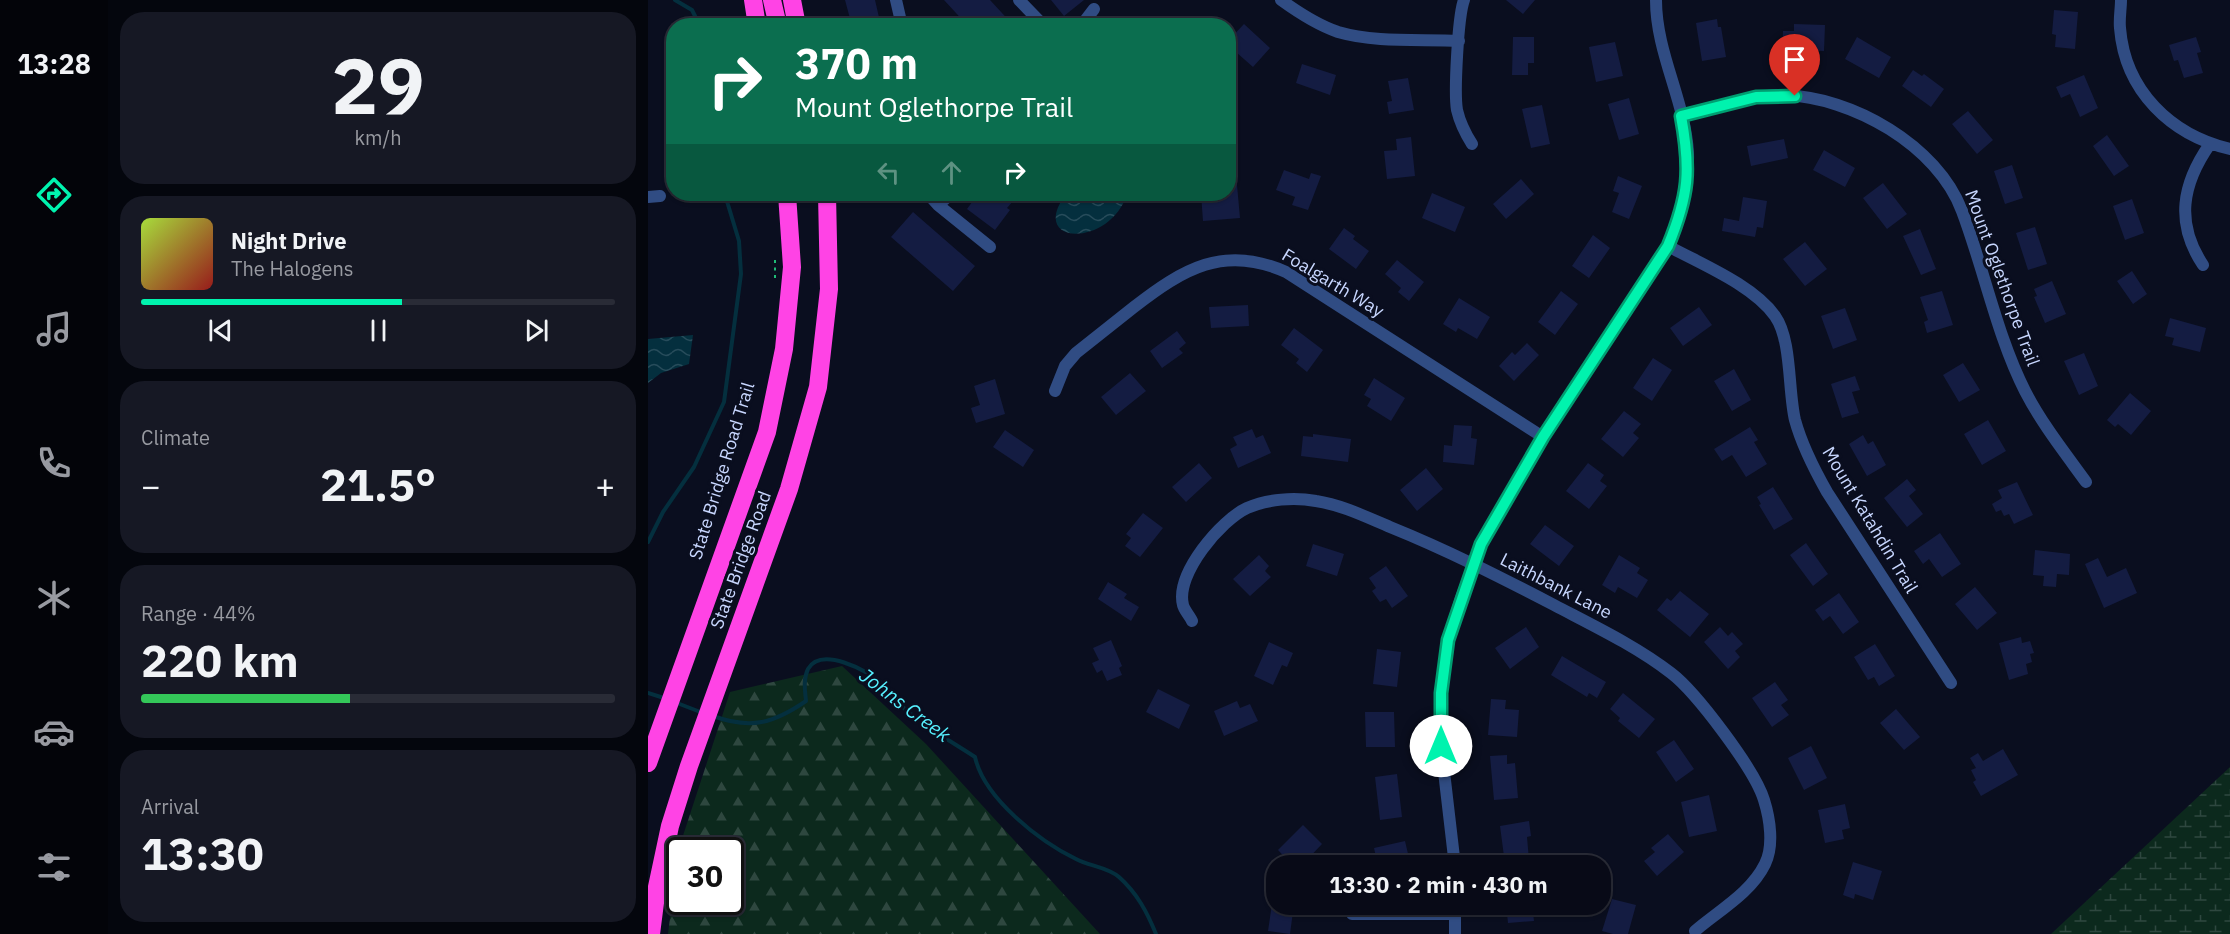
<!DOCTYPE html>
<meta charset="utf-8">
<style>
:root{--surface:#080a17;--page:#161824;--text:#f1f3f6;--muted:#989aa1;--line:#292b36;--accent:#00f3ae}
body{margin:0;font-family:"IBM Plex Sans",sans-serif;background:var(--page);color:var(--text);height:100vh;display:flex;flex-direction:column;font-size:22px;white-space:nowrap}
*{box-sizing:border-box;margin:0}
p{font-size:20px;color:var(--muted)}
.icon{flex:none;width:33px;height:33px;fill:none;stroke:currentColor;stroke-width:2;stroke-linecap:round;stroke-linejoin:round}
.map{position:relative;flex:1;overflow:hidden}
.details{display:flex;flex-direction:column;gap:12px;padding:12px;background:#04060d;width:540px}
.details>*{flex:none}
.hud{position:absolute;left:18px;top:18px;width:570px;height:183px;border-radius:24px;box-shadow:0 2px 4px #0004,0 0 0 2px var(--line);background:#0b6e4f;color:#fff;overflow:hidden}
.speed{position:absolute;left:18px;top:837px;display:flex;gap:12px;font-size:30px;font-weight:700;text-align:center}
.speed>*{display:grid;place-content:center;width:78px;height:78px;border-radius:50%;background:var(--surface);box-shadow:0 2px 4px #0004,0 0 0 2px var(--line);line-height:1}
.speed .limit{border:3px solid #111;border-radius:9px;background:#fff;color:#111}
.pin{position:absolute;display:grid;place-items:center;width:51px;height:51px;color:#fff;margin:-62px -26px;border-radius:50% 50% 50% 0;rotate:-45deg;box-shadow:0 0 6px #0007}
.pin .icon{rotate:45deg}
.me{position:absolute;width:66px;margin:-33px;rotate:0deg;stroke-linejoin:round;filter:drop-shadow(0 0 4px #0008)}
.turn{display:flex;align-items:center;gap:21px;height:126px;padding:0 30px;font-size:27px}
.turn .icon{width:78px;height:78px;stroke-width:2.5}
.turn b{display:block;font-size:42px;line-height:51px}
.lanes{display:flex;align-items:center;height:57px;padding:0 30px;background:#0003;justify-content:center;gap:30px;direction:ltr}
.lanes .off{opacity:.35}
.big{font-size:45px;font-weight:800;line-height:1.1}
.details .widget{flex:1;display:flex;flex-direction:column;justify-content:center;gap:9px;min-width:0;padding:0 21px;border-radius:24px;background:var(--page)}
.details .dial{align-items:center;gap:0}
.dial b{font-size:78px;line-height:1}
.song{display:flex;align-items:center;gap:18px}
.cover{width:72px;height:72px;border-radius:9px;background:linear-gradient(135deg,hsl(80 70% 55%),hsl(0 70% 35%))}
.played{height:6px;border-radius:3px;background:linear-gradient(90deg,var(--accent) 55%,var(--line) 55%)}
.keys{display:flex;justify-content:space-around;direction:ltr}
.heat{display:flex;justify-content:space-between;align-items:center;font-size:33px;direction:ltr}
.charge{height:9px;border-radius:4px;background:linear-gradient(90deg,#34c759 44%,var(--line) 0)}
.trip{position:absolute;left:618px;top:855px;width:345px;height:60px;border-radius:24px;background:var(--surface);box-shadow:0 2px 4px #0004,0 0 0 2px var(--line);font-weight:800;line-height:60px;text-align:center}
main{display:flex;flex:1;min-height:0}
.menu{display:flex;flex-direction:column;width:108px;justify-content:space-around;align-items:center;background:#030409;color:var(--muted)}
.menu .icon{width:42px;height:42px}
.menu .current{color:var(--accent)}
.menu b{font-size:27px;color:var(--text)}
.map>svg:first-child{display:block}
.forest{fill:url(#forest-firs);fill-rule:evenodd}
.wetland{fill:url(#wetland-marsh)}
.water{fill:url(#water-waves)}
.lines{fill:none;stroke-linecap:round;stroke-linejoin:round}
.stream{stroke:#042f3e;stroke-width:4}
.building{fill:#141c42}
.path{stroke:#20bb76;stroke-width:2;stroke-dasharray:3 4.5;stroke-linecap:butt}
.street{stroke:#304c83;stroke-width:12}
.highway{stroke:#ff43e5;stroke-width:18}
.route-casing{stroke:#009e71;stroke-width:15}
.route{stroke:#00f3ae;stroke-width:10}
.labels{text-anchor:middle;stroke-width:6;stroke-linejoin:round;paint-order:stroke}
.street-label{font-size:18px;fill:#c8d7ff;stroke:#0a0e1f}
.water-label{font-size:20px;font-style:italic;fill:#56f1ff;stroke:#0a0e1f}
</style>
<main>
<nav class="menu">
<b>13:28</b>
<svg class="icon current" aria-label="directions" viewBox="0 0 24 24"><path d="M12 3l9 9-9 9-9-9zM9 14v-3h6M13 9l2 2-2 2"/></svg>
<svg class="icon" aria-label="music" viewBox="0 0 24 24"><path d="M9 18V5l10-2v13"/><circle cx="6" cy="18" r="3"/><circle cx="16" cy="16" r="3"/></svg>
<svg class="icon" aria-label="phone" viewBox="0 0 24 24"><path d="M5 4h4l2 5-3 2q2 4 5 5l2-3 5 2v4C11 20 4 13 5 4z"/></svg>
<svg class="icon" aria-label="climate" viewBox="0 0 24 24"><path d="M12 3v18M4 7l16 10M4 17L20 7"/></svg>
<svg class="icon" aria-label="car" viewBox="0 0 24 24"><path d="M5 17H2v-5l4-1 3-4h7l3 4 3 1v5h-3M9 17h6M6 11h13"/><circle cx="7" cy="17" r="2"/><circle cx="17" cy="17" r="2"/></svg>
<svg class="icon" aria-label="filters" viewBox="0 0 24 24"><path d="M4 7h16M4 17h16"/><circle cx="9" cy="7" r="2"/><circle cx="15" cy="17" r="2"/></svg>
</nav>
<section class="details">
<div class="widget dial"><b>29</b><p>km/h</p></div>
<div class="widget">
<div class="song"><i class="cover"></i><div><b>Night Drive</b><p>The Halogens</p></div></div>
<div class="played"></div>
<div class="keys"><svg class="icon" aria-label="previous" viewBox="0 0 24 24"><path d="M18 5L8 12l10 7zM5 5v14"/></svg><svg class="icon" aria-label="pause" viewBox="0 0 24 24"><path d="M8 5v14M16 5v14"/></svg><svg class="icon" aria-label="next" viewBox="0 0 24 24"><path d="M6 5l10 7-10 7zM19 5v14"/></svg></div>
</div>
<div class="widget"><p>Climate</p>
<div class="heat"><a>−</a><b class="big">21.5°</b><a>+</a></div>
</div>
<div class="widget"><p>Range · 44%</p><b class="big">220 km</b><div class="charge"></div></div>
<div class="widget"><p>Arrival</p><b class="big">13:30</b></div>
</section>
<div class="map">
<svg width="1582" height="934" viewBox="0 0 1582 934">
<defs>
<pattern id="forest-firs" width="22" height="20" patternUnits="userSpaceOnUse" patternTransform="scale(1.5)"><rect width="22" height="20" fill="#0c291d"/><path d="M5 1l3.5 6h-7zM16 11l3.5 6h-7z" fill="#2e473f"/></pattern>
<pattern id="wetland-marsh" width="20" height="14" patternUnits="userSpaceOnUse" patternTransform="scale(1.5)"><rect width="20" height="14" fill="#0c291d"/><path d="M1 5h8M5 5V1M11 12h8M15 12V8" fill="none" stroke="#2e473f"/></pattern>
<pattern id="water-waves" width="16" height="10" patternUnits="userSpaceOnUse" patternTransform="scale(1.5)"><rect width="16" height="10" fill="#042f3e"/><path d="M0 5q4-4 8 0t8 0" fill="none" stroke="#274c5b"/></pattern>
</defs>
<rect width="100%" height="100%" fill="#0a0e1f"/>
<path class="forest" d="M194,666l84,78 174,190h-432l10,-83 52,-159zM32,850h50v52h-50z"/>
<path class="wetland" d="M1582,767v167h-179z"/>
<path class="water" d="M418,194h61c-17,54 -100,52 -61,0z
M45,335l-4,29 -28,9 -13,10v-44z"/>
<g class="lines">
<path class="stream" d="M27,0l17,10 8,16
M0,542l15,-30 31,-45 30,-65 17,-128 -2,-33 -13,-43 1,-4
M0,693l19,6
M29,703l26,10
M65,716c38,14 61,7 93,-15 -1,-10 -3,-22 2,-32 13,-23 59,1 73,14 10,8 16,19 25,27 21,18 46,32 69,47 9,41 64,84 101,102 13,7 32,8 43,18 18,16 28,35 37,57"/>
</g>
<path class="building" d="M197,0h30l6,26h-29z
M296,0h46l24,26h-46z
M403,0h33l-20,16z
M858,0h29l-12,14z
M1406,10l24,2 -3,37 -20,-2 1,-12 -4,-1z
M1069,19l1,8h3l5,30 -24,4 -6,-38z
M596,24l26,24 -17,19 -25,-22v-4z
M1146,24l31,1 -1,26 -42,-2 1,-18h11z
M865,37h21v26h-6v12h-16z
M1209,37l34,20 -12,21 -34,-19z
M1548,37l5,15 -4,1 6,20 -19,5 -6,-18 -4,1 -5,-16z
M967,42l8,34 -27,6 -7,-35z
M654,64l34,11 -6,20 -34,-12z
M1265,70l9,6 2,-2 20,15 -13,18 -29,-21z
M1436,75l14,33 -18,9 -10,-23 -9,4 -5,-11z
M760,78l6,32 -25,4 -2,-12 5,-1 -4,-20z
M981,98l10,36 -20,6 -11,-36z
M894,105l8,39 -19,4 -9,-39z
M1320,111l25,29 -16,14 -25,-30z
M1459,135l22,31 -15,10 -21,-30z
M763,137l4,39 -28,3 -3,-28 13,-1 -1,-11z
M1136,139l4,19 -37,8 -4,-20z
M1176,150l31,18 -10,19 -32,-17z
M1364,165l11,33 -18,6 -11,-33z
M636,170l25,9 2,-6 10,3 -13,34 -16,-5 3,-8 -19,-7z
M588,174l4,44 -37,3 -2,-27h27v-19z
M970,176l24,10 -13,33 -17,-7 7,-19 -6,-2z
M873,179l13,15 -28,25 -13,-15z
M1235,183l24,31 -20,15 -24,-31z
M784,193l33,14 -10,25 -33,-14z
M330,194h41l-12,14 3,2 -15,20 -28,-21z
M1095,197l24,4 -4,27 -6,-1 -2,10 -33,-6 2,-13 15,3z
M1484,199l12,34 -19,7 -12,-34z
M265,212l62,54 -22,25 -62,-54z
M1387,227l12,37 -19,6 -12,-37z
M696,228l11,8 -2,3 16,12 -13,18 -27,-20z
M1272,229l16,40 -15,6 -18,-39z
M945,235l17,13 -21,30 -17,-12z
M1157,242l22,27 -22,17 -22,-27z
M749,260l27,22 -15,19 -11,-9 3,-4 -16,-14z
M1484,271l15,23 -14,10 -16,-23z
M1404,281l14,33 -21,9 -11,-26 3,-1 -3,-7z
M913,291l17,13 -23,31 -17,-13z
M1294,291l11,34 -26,8 -3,-11 4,-2 -8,-23z
M811,298l31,19 -13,22 -19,-11 -2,4 -13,-8z
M600,305l1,21 -38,2 -2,-21z
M1051,307l13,18 -29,21 -13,-18z
M1197,308l12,32 -24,9 -12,-33z
M1522,318l36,10 -6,24 -28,-7 2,-7 -9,-2z
M646,328l29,22 -16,22 -11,-9 3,-4 -18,-14z
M529,331l9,12 -7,6 4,4 -21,15 -12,-17z
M879,343l12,12 -25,26 -15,-15 13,-14 3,3z
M1436,353l14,33 -19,9 -15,-34z
M1005,358l19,12 -20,31 -19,-13z
M1315,363l17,27 -21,12 -16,-27z
M1086,369l17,31 -19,11 -18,-30z
M482,373l16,18 -30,24 -15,-18z
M1207,376l5,14 -8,2 7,21 -17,5 -11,-34z
M726,378l31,20 -14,23 -24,-15 4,-7 -7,-4z
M347,379l10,35 -29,9 -5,-15 9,-3 -6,-19z
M1482,393l21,18 -20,24 -13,-11 -3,3 -8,-7z
M976,411l17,13 -8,9 6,5 -16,19 -22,-18z
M1340,420l18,31 -24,14 -18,-31z
M806,425l18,1 -1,12 6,1 -3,26 -31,-3 1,-17 8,1z
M1102,427l8,13 -4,2 13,22 -21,13 -14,-22 -10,6 -8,-12z
M604,429l4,9 7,-3 8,18 -33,15 -8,-19 7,-4 -4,-8z
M357,430l29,20 -11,17 -30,-20z
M665,434l38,5 -3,23 -47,-6 2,-20 10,1z
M1215,435l5,9 5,-3 13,24 -19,11 -18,-32z
M551,463l13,15 -26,24 -14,-15z
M940,463l16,12 -4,6 7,5 -18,23 -23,-18z
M778,468l17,21 -26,22 -17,-21z
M1259,479l9,11 -7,6 14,18 -16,13 -23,-29z
M1369,482l16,33 -19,9 -5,-10 -5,2 -3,-6 -5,2 -4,-8 10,-6 -4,-8z
M1125,487l20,32 -19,11 -15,-25 2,-1 -4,-7z
M495,513l20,15 -23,29 -15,-11 6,-8 -5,-4z
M897,525l29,21 -15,20 -29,-22z
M1292,533l21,31 -19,13 -13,-18 -6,5 -9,-13z
M1158,543l22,31 -15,12 -23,-31z
M665,544l31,10 -7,22 -31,-10z
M1387,550l35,4 -1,21 -12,-1 -1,13 -13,-1 1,-10 -11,-1z
M611,555l10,11 -4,5 6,6 -21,19 -17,-17z
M971,555l21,13 -3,5 11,7 -11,18 -19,-11 -3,6 -13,-8z
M1450,558l9,19 19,-9 11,25 -33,15 -19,-44z
M738,566l22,30 -16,12 -6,-9 -6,3 -8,-11 4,-3 -7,-10z
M460,582l19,12 -3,4 15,9 -8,14 -33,-22z
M1327,587l22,26 -20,17 -22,-26z
M1032,591l29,23 -19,23 -33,-27 10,-12 4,3z
M1191,593l20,29 -16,12 -13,-18 -7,5 -8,-11z
M878,627l13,20 -29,22 -15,-21z
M1072,627l8,9 4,-4 11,12 -8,7 5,6 -12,12 -24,-27z
M1373,637l1,6 8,-2 4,12 -4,1 2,8 -6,2 2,10 -19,6 -10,-37z
M463,640l11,26 -3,2 3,7 -15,6 -5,-11 -5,3 -5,-10 7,-3 -6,-12z
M621,642l24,11 -6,14 -5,-2 -9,20 -19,-9z
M1227,644l20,32 -16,10 -5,-9 -6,3 -14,-23z
M729,649l24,3 -4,35 -24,-3z
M914,656l44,26 -9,16 -8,-5 -2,4 -36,-22z
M1127,682l13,18 -7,5 8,10 -17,12 -20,-29z
M510,689l32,16 -11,24 -33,-17z
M975,693l32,26 -16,19 -21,-17 2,-3 -10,-9z
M843,699l15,1 -1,9 14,1 -2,27 -29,-2z
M589,701l3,7 10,-4 8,17 -34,15 -10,-25z
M1248,709l24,28 -16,13 -24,-27z
M717,712h29l1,35h-29z
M1026,740l20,29 -18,13 -20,-30z
M1163,746l16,32 -23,12 -16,-32z
M1355,749l15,26 -37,21 -8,-14 3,-2 -5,-10 5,-2 -6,-10 8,-5 5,8z
M859,755v9l8,-1 3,35 -24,2 -4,-44z
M749,774l5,43 -22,3 -5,-43z
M1061,795l8,36 -28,6 -8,-35z
M1197,804l5,24 -8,2 2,9 -19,4 -7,-33z
M881,821l2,15 -4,1 2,23 -24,4 -5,-38z
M655,825l19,19 -21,22h-8l-15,-16z
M1020,834l16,18 -27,24 -13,-15 11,-9 -4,-4z
M757,841l4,17 -9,2 1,6h-23l-4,-18z
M1205,862l29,9 -9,29 -18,-6 -1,5 -11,-4z
M964,899l24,6 -8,29h-15l-11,-3z
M624,904h22l-4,30 -22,-3z
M858,904h26l2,17 -26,2z"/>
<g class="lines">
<path class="path" d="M127,278v-22"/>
<path class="street" d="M248,0l6,26
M371,0l25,26
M633,0c18,13 36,25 57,32 38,11 82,7 121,9
M816,0c-6,16 -10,93 -7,110 3,13 8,23 15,34
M1473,0c0,9 -2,19 -1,28 5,63 51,107 110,121
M433,26l13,-17
M1033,116c33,-8 68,-21 103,-21 68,2 153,50 178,116 22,58 35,125 63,180 17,33 40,62 61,91
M280,194l10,11 52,42
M0,197l12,-1
M290,205l13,-11
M1020,246c33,18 85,39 107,70 17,24 13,75 20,104 7,26 19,49 32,72l124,191
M1555,265c-28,-42 -21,-81 7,-121
M407,391l10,-25 11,-13c19,-15 39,-31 58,-46 49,-38 90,-63 152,-35l257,165
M544,621c-2,-5 -8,-11 -9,-16 -8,-31 38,-85 64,-97 21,-9 47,-11 69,-7 26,4 50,16 74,26 57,23 110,50 164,78 40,21 82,41 117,68 25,19 84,97 93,127 6,19 10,46 1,64 -14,29 -47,47 -70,67
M807,866l-14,-120v-53l7,-53 13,-42 20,-54 62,-107 125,-191c12,-31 21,-60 20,-93 -3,-53 -32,-100 -32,-153
M807,904v30
M704,914h103"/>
<path class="highway" d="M105,0l4,26
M124,0l6,26
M144,0l5,26
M0,763l119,-331 17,-83 8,-82 -5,-73
M3,934l6,-47 13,-61 19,-60 100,-277 29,-102 11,-98 -2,-95"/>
</g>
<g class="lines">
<defs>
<path id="route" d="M793,746v-53l7,-53 33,-96 62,-107 125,-191c21,-51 23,-76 13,-130l75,-19 39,-1"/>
</defs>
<use href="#route" class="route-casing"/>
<use href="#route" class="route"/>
</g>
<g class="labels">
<g class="street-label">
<text transform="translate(1354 278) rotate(70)" y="6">Mount Oglethorpe Trail</text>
<text transform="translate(685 283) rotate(31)" y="6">Foalgarth Way</text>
<text transform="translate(74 471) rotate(-73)" y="6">State Bridge Road Trail</text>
<text transform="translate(1222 520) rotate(59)" y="6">Mount Katahdin Trail</text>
<text transform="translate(93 560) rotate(-70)" y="6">State Bridge Road</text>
<text transform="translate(908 586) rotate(27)" y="6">Laithbank Lane</text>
</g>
<g class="water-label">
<text transform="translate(257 705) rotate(37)" y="7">Johns Creek</text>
</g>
</g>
</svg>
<div class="speed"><div class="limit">30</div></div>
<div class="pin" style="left:1147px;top:96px;background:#d93025"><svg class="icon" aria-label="arrive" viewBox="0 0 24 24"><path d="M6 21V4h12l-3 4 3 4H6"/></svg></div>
<svg class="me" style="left:793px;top:746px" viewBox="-20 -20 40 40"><circle r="19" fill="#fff"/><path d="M0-13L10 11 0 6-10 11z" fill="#00f3ae"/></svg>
<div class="trip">13:30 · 2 min · 430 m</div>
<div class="hud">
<div class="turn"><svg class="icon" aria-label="right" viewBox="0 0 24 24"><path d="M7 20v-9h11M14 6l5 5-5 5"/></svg><div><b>370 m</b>Mount Oglethorpe Trail</div></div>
<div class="lanes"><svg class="icon off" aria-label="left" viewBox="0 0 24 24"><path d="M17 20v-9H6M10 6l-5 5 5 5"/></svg><svg class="icon off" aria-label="ahead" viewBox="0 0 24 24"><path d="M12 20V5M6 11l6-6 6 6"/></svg><svg class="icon" aria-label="right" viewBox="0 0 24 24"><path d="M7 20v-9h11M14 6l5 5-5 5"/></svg></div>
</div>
</div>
</main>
